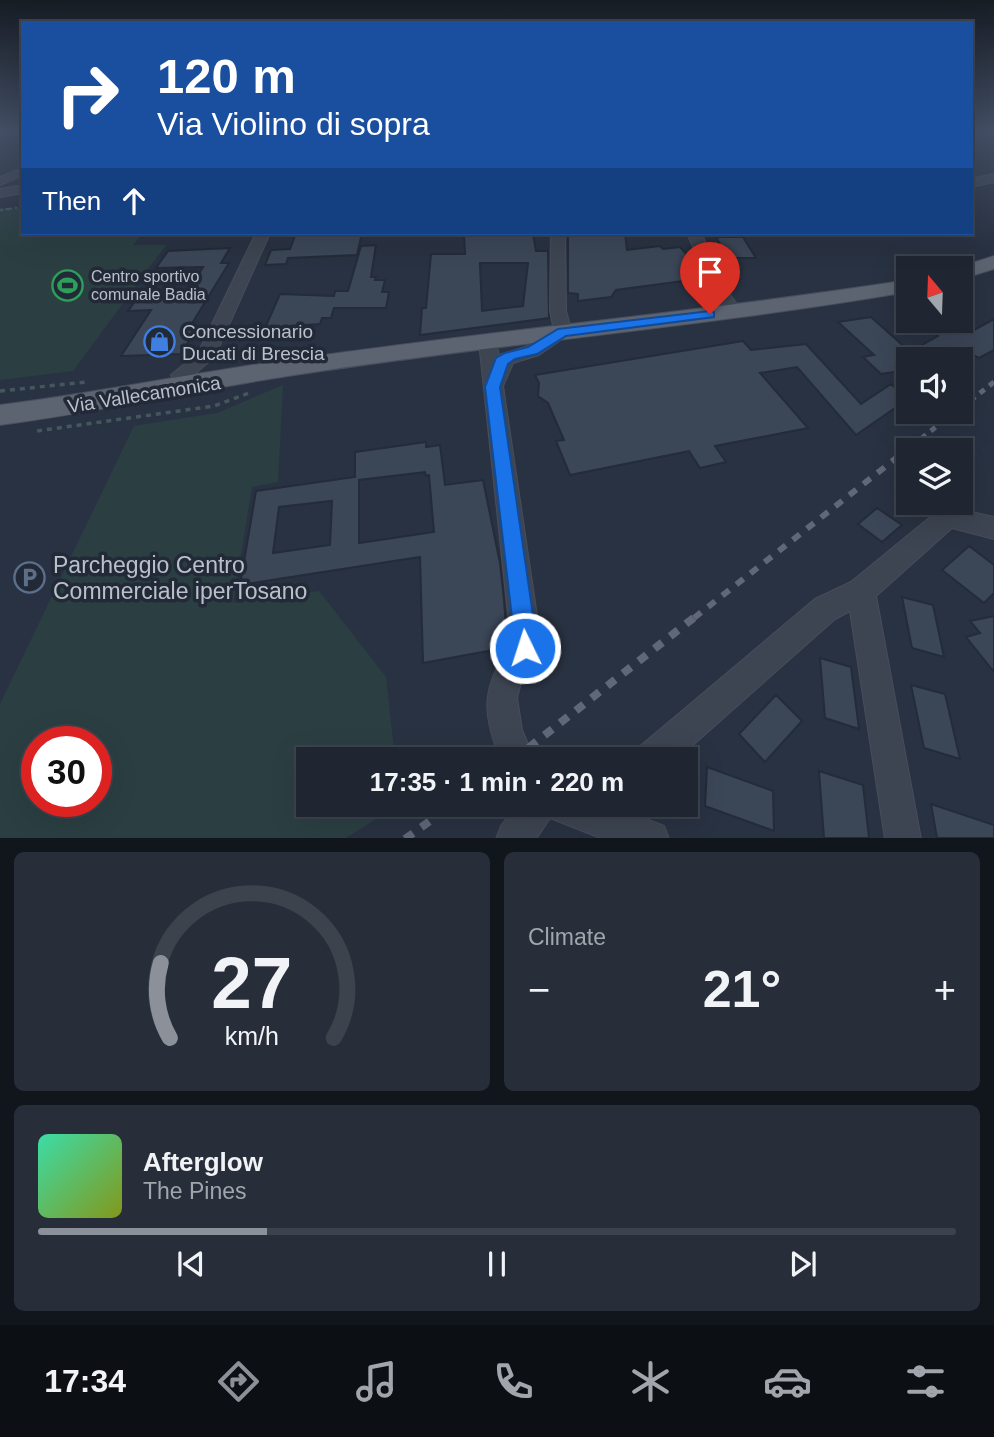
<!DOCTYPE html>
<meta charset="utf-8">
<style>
:root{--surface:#1f2632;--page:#272e3a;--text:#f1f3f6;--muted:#a1a5ac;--line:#3c434d;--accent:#8c9099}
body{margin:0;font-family:Helvetica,sans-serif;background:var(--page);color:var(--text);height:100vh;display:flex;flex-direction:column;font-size:26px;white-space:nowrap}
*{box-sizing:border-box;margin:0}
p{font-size:23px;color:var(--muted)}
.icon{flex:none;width:38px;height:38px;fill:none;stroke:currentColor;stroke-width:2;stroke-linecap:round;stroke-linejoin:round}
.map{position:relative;height:838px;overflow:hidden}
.drawer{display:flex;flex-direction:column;gap:14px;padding:14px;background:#11151c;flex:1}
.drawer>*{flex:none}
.top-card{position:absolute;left:21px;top:21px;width:952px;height:214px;border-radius:0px;box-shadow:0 7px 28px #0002,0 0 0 2px var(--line);background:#1a4fa0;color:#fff;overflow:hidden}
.needle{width:46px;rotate:341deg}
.controls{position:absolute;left:896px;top:256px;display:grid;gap:14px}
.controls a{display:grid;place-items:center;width:77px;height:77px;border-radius:0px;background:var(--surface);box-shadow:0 7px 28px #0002,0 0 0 2px var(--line);font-size:35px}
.speed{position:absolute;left:21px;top:726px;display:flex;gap:14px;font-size:35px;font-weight:700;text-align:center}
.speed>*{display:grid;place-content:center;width:91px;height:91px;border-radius:50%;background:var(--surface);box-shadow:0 7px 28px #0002,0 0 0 2px var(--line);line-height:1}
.speed .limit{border:10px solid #d22;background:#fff;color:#111}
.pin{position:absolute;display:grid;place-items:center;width:60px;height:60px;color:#fff;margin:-72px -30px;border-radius:50% 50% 50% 0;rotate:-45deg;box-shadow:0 0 7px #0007}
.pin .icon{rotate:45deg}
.me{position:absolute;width:77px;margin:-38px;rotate:356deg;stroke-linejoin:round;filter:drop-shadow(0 0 5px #0008)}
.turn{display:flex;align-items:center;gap:24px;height:147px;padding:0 21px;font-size:32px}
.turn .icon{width:91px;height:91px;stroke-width:2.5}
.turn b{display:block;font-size:49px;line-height:60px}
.then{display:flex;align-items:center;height:66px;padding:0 21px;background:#0003;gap:14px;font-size:26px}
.big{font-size:52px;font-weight:800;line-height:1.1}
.drawer .widget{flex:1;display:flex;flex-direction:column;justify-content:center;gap:10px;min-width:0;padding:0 24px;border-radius:10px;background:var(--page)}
.drawer .dial{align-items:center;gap:0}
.dial svg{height:182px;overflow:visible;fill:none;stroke:var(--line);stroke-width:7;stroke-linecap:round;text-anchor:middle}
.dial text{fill:var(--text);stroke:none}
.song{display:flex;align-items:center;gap:21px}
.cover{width:84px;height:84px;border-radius:10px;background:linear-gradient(135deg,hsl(160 70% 55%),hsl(70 70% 35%))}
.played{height:7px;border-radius:4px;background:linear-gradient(90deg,var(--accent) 25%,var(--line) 25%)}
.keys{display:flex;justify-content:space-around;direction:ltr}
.heat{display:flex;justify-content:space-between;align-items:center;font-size:38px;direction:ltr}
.drawer .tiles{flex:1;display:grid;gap:14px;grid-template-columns:1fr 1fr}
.widget:last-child{grid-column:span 2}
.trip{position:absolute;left:296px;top:747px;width:402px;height:70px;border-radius:0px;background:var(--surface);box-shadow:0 7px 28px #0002,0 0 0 2px var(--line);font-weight:800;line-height:70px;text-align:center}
.dock{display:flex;height:112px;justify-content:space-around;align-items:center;background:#0c0f14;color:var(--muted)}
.dock .icon{width:49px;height:49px}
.dock .selected{color:var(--accent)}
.dock b{font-size:32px;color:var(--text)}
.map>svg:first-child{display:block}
.green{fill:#2b3f43;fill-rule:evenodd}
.building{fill:#3b4657;stroke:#242b39;stroke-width:2;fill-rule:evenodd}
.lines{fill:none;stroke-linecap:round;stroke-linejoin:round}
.minor-casing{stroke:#474d5b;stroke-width:2}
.major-casing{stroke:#474d5b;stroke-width:2}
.path-far2{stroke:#44585b;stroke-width:2;stroke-dasharray:2.5 2.5;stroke-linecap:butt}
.path-far1{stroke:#44585b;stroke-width:2.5;stroke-dasharray:3.5 3.5;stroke-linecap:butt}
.path{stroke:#44585b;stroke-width:3.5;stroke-dasharray:5 5;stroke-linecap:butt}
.minor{fill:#3d4552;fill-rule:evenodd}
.major{fill:#5c6471;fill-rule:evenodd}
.rail-far2{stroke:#606878;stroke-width:5;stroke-dasharray:6 6;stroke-linecap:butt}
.rail-far1{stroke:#606878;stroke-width:6;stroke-dasharray:9 9;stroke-linecap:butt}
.rail{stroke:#606878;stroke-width:8;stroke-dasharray:10 10;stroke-linecap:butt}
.route{fill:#1a73e8;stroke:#114b97;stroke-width:2}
.labels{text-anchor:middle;stroke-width:7;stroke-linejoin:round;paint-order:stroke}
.far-poi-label{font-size:16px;fill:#bac0cb;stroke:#222937;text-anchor:start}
.poi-label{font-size:19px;fill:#bac0cb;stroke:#222937;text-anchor:start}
.street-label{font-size:19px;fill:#bac0cb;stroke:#222937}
.near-poi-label{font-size:23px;fill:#bac0cb;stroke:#222937;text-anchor:start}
</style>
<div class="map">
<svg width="994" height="839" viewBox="0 0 994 839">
<rect width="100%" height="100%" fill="#293242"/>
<path class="green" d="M23,208v25h120l-10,12h33l-93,126 -73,9v-169z
M283,385l-5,97 -26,5 -19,116 86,-12 67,86 9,82 -87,1v45h90l-52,33h-346v-134l134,-278 83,-13zM96,742v60h-59v-60z"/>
<path class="building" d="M296,233h66l-5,22 -69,3 -2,6 -21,1 6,-15 19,-1z
M568,233h57l2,17 33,-4 3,3 17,-2 11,12 -5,1 10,10 -6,1 8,8 -82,11 -5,7 -33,4v-7l-10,-1z
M490,234h43l3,17h12l1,67 -129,17 2,-27h4l5,-54h34l-1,-18zM480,263h48l-5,43 -41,5z
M716,237h27l13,21h-29z
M376,245l-5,32h5l-1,3h10l-3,12h7l-3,16h-52l-3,10h-9l-2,6 -55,4 15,-34 54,2 1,-5h13l13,-45z
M230,248l-9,15h8l-41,67 7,-1 -13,25 -61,2 30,-46 -23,1 11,-15 47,-1 17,-28 -47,1 12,-17z
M871,317l37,33v20l-27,4 -18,-17 11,-2 -36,-33z
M994,319v31l-15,8 -6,-3 -6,4h-38l-16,-9 25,-14 -23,-16h39l20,10z
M743,341l8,9 55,-6 55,60 30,-20 17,15 -52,36 -59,-68 -37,6 48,55 -93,18 11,16 -26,6 -11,-17 -119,24 -14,-34 8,-1 -16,-37 -10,-7 1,-13 -4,-8z
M426,442v5l14,-2 5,40 38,-5 17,83 4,37 3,40 -8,9 -76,14 -3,-106 -180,28 16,-94 99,-14v-25zM425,472l1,4 3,-1 5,57 -75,11v-63zM332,501l-2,44 -57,8 6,-46z
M877,508l25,17 -20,17 -24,-18z
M969,546l25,19v28l-10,10 -42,-33z
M902,597l31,8 11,52 -32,-9z
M994,616v56l-28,-35 14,-4 -10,-12z
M820,658l31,9 8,62 -34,-11z
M911,685l34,9 15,65 -36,-11z
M776,695l26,26 -37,41 -26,-28z
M707,767l66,24 1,40 -69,-25z
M819,771l44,14 6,53h-45z
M931,804l63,21v13h-57z"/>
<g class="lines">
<defs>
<path id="minor" d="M23,168v7l-23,10v-8z
M994,174v8l-23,5v-8z
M23,185v8l-23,4v-8z
M256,233h14l-55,123 -27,24h-14l-3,-5 27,-22z
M551,233h14l1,78 6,21 -33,23 -26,8 -10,23 38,257 -20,39 -4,16 5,32 13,30h-34c-21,-50 -18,-73 10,-118l-32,-300 3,-4h12l5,17 26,-8 29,-17 -4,-19z
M687,233h14l30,63 11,15 -2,4h-12l-13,-18z
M948,507l46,10v22l-42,-11 -76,68 45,243h-36l-35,-228 -15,8 -159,141h-43l5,-12 177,-149 36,-17 88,-72z
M516,805h93l55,21 5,13h-66l-53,-21 -14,21h-40l5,-13z"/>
<path id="major" d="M994,256v13l-33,10v-11h-5z
M908,280v12c-206,35 -414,52 -620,84 -97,15 -191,36 -288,49v-20c97,-12 192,-32 288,-45 206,-30 414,-48 620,-80z"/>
</defs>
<use href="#minor" class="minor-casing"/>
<use href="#major" class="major-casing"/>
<path class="path-far2" d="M0,210l23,-3"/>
<path class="path-far1" d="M0,210l10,-1"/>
<path class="path" d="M0,391l87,-9
M37,431l177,-25 35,-13"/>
<use href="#minor" class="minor"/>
<use href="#major" class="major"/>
<path class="rail-far2" d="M961,408l33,-26
M912,446l44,-35"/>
<path class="rail-far1" d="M694,618l220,-174"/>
<path class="rail" d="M513,760l183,-144
M405,839l47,-34"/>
</g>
<linearGradient id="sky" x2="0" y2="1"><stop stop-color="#171c24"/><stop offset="0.53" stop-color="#434f65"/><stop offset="1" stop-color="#434f65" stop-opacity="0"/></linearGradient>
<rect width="994" height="247" fill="url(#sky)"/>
<path class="route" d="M710,311l4,1v5l-148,19 -29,18 -22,5 -7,5 -8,23 37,256 -4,13 -8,4 -8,-4 -4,-8 2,-5 -30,-256 11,-29 9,-5 23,-6 30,-18z"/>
<defs>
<symbol id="stadium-ring" viewBox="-11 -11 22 22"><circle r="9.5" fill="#222937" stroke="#2e9e5b" stroke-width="1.5"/><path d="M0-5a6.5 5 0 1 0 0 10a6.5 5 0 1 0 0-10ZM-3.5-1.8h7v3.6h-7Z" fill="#2e9e5b"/></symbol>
<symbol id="shop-ring" viewBox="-11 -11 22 22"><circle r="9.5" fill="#222937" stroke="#3f7fe0" stroke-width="1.5"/><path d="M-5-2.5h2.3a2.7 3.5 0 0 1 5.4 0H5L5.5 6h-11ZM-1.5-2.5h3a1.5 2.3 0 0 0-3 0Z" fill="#3f7fe0"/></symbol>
<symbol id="parking-ring" viewBox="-11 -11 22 22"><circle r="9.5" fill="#222937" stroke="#5c6f8a" stroke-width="1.5"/><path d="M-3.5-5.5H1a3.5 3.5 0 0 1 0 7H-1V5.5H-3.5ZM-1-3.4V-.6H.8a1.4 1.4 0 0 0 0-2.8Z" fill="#5c6f8a"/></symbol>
</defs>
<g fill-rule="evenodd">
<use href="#stadium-ring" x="50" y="268" width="35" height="35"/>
<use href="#shop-ring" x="142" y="324" width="35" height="35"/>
<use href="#parking-ring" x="12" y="560" width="35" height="35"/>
</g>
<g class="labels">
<g class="far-poi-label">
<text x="91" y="282">Centro sportivo<tspan x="91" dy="18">comunale Badia</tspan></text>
</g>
<g class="poi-label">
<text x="182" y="338">Concessionario<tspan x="182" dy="22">Ducati di Brescia</tspan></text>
</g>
<g class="street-label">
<text transform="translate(144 394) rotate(-9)" y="7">Via Vallecamonica</text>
</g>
<g class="near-poi-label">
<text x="53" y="573">Parcheggio Centro<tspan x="53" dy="26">Commerciale iperTosano</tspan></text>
</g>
</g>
</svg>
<div class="controls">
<a><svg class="needle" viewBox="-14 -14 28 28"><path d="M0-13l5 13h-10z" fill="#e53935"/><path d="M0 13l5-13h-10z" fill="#a1a5ac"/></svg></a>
<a><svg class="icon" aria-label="sound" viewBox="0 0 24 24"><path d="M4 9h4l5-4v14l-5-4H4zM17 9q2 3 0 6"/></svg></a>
<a><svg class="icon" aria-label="layers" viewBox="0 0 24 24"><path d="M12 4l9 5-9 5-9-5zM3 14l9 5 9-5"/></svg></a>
</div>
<div class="speed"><div class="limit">30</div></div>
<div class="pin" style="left:710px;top:314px;background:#d93025"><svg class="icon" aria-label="arrive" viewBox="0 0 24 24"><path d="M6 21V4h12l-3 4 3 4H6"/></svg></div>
<svg class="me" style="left:525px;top:648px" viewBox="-20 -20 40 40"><circle r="17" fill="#1a73e8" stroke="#fff" stroke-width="3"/><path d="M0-11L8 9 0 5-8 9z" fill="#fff"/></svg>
<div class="trip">17:35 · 1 min · 220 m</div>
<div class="top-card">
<div class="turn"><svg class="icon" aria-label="right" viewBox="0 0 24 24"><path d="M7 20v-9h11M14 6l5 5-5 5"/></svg><div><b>120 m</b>Via Violino di sopra</div></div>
<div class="then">Then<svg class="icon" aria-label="ahead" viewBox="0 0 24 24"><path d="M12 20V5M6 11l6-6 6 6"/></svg></div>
</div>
</div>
<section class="drawer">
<div class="tiles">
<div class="widget dial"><svg viewBox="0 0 100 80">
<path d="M14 69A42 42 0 1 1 86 69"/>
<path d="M14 69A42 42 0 0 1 10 36" stroke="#8c9099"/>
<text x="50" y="56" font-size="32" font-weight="700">27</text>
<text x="50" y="72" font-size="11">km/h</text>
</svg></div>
<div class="widget"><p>Climate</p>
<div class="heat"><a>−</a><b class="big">21°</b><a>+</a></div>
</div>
<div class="widget">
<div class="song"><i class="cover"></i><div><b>Afterglow</b><p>The Pines</p></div></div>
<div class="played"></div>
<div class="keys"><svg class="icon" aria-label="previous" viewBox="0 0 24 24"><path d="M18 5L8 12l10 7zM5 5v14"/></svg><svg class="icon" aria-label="pause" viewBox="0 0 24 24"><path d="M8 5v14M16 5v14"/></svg><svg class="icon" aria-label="next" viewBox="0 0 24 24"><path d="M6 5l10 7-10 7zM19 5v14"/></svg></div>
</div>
</div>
</section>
<nav class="dock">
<b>17:34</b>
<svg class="icon selected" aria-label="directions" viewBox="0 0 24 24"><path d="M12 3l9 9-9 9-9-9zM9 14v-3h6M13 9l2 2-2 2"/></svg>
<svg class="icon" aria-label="music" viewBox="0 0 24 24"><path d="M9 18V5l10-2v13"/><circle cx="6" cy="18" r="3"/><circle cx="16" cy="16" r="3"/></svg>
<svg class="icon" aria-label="phone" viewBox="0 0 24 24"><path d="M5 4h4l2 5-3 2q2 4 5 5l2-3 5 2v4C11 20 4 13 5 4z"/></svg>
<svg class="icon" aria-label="climate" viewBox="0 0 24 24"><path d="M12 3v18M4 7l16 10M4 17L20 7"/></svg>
<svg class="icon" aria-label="car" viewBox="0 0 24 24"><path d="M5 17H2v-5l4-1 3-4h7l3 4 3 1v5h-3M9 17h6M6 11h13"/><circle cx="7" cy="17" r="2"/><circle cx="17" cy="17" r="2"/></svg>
<svg class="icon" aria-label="filters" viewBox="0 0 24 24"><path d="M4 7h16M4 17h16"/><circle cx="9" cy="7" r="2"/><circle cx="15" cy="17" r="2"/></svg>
</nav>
